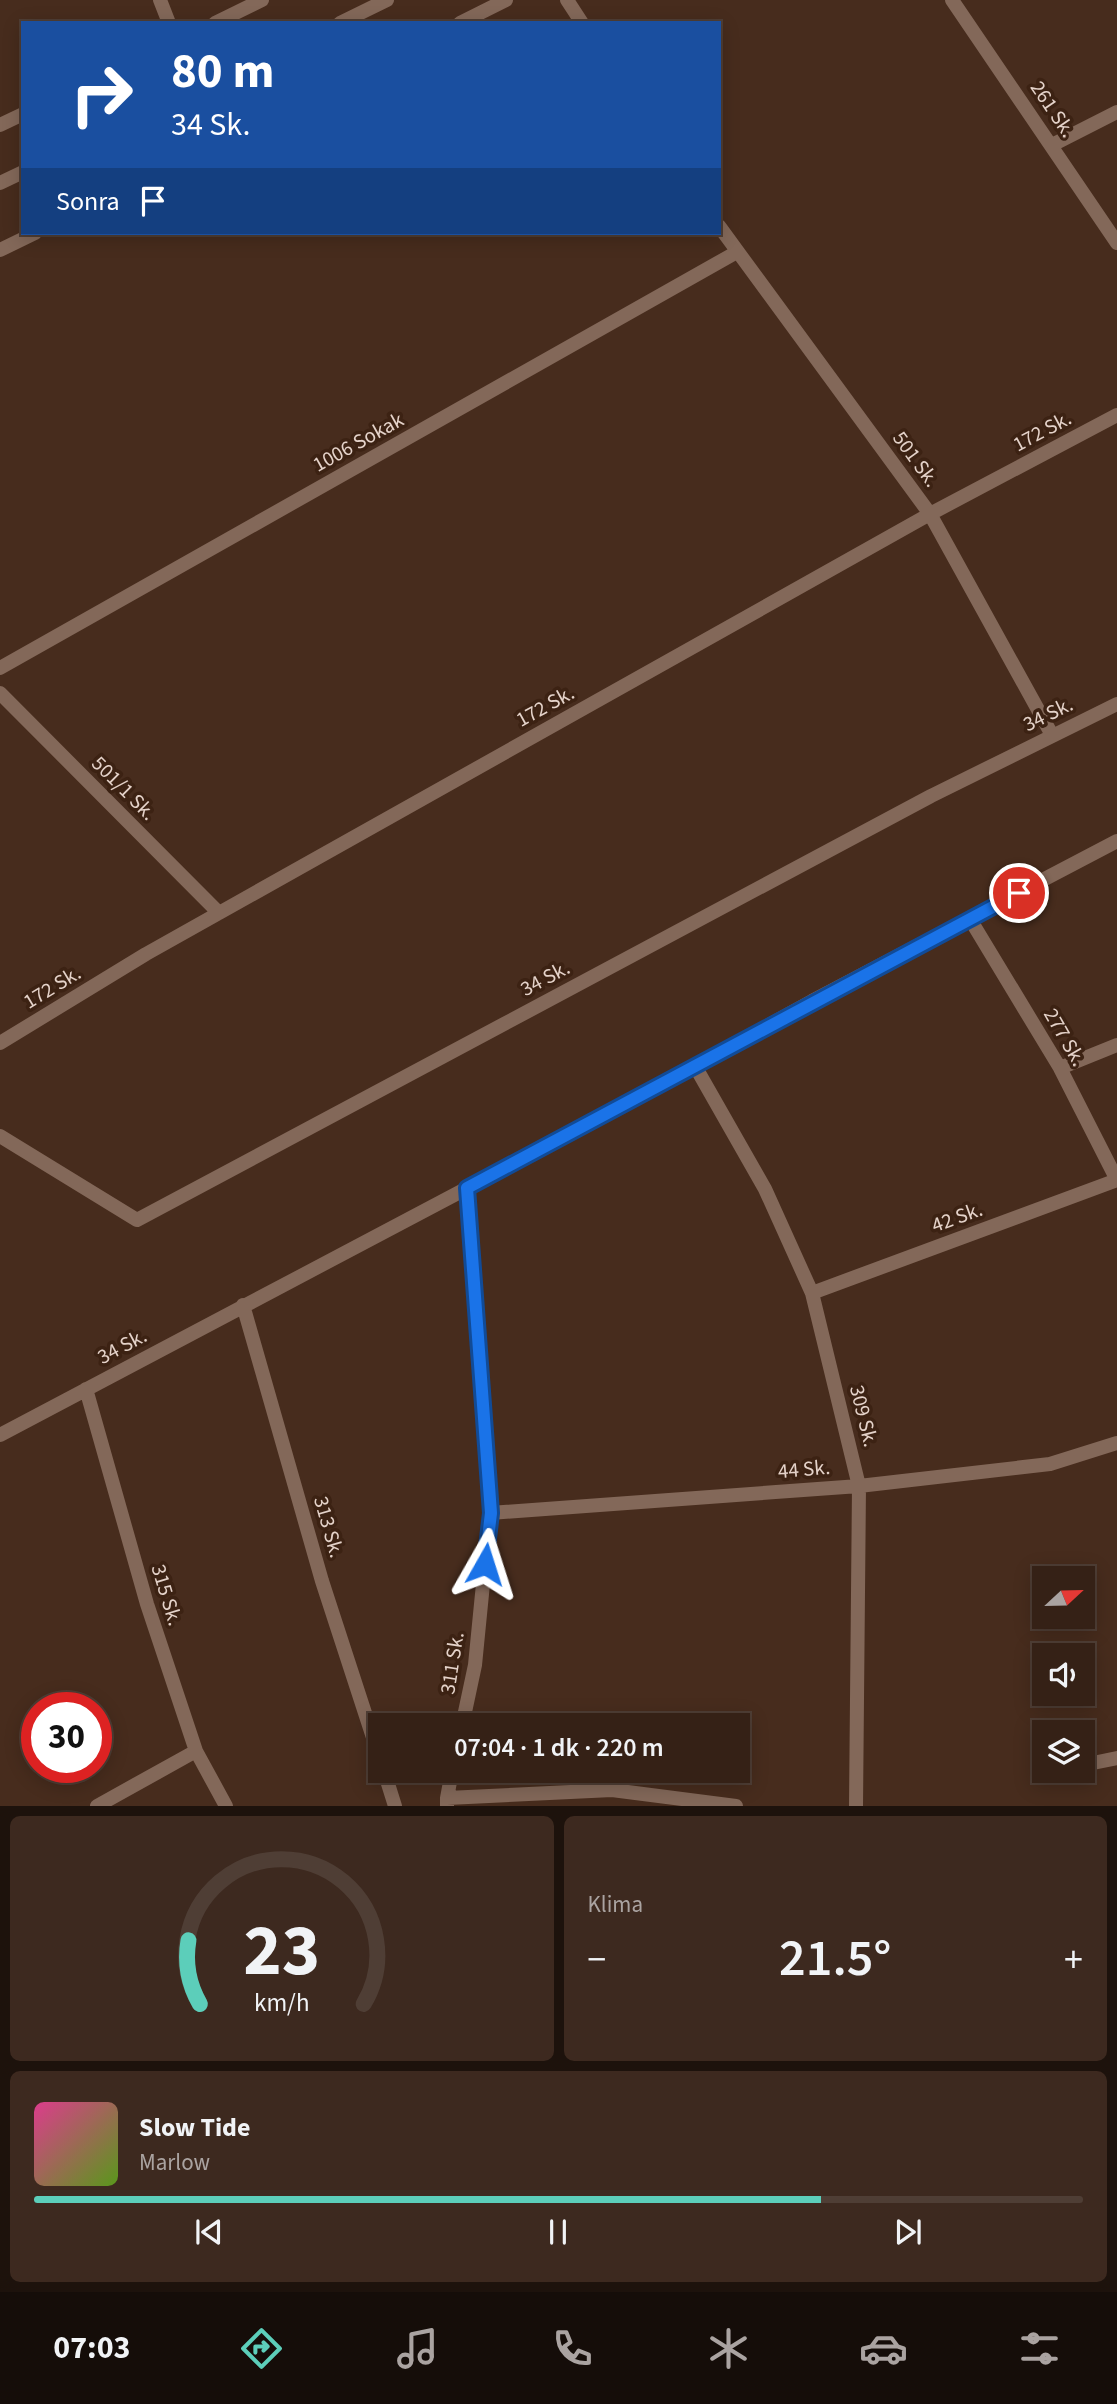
<!DOCTYPE html>
<html lang="tr">
<meta charset="utf-8">
<style>
:root{--surface:#352116;--page:#3d291f;--text:#f1f3f6;--muted:#aaa3a1;--line:#4f3e35;--accent:#5cceba}
body{margin:0;font-family:"Source Sans 3",sans-serif;background:var(--page);color:var(--text);height:100vh;display:flex;flex-direction:column;font-size:26px;white-space:nowrap}
*{box-sizing:border-box;margin:0}
p{font-size:23px;color:var(--muted)}
.icon{flex:none;width:38px;height:38px;fill:none;stroke:currentColor;stroke-width:2;stroke-linecap:round;stroke-linejoin:round}
.map{position:relative;height:1806px;overflow:hidden}
.side{display:flex;flex-direction:column;gap:10px;padding:10px;background:#1d120c;flex:1}
.side>*{flex:none}
.hud{position:absolute;left:21px;top:21px;width:700px;height:214px;border-radius:0px;box-shadow:0 4px 18px #0003,0 0 0 2px var(--line);background:#1a4fa0;color:#fff;overflow:hidden}
.needle{width:46px;rotate:68deg}
.buttons{position:absolute;left:1032px;top:1566px;display:grid;gap:14px}
.buttons a{display:grid;place-items:center;width:63px;height:63px;border-radius:0px;background:var(--surface);box-shadow:0 4px 18px #0003,0 0 0 2px var(--line);font-size:35px}
.speed{position:absolute;left:21px;top:1692px;display:flex;gap:14px;font-size:35px;font-weight:700;text-align:center}
.speed>*{display:grid;place-content:center;width:91px;height:91px;border-radius:50%;background:var(--surface);box-shadow:0 4px 18px #0003,0 0 0 2px var(--line);line-height:1}
.speed .limit{border:10px solid #d22;background:#fff;color:#111}
.pin{position:absolute;display:grid;place-items:center;width:60px;height:60px;color:#fff;margin:-30px;border:4px solid #fff;border-radius:50%;box-shadow:0 2px 7px #0007}
.me{position:absolute;width:77px;margin:-38px;rotate:6deg;stroke-linejoin:round;filter:drop-shadow(0 0 5px #0008)}
.turn{display:flex;align-items:center;gap:24px;height:147px;padding:0 35px;font-size:32px}
.turn .icon{width:91px;height:91px;stroke-width:2.5}
.turn b{display:block;font-size:49px;line-height:60px}
.then{display:flex;align-items:center;height:66px;padding:0 35px;background:#0003;gap:14px;font-size:26px}
.big{font-size:52px;font-weight:600;line-height:1.1}
.side .card{flex:1;display:flex;flex-direction:column;justify-content:center;gap:10px;min-width:0;padding:0 24px;border-radius:10px;background:var(--page)}
.side .dial{align-items:center;gap:0}
.dial svg{height:182px;overflow:visible;fill:none;stroke:var(--line);stroke-width:7;stroke-linecap:round;text-anchor:middle}
.dial text{fill:var(--text);stroke:none}
.song{display:flex;align-items:center;gap:21px}
.cover{width:84px;height:84px;border-radius:10px;background:linear-gradient(135deg,hsl(330 70% 55%),hsl(90 70% 35%))}
.played{height:7px;border-radius:4px;background:linear-gradient(90deg,var(--accent) 75%,var(--line) 75%)}
.keys{display:flex;justify-content:space-around;direction:ltr}
.heat{display:flex;justify-content:space-between;align-items:center;font-size:38px;direction:ltr}
.side .tiles{flex:1;display:grid;gap:10px;grid-template-columns:1fr 1fr}
.card:last-child{grid-column:span 2}
.trip{position:absolute;left:368px;top:1713px;width:382px;height:70px;border-radius:0px;background:var(--surface);box-shadow:0 4px 18px #0003,0 0 0 2px var(--line);font-weight:600;line-height:70px;text-align:center}
.tab-bar{display:flex;height:112px;justify-content:space-around;align-items:center;background:#150d09;color:var(--muted)}
.tab-bar .icon{width:49px;height:49px}
.tab-bar .current{color:var(--accent)}
.tab-bar b{font-size:32px;color:var(--text)}
.map>svg:first-child{display:block}
.lines{fill:none;stroke-linecap:round;stroke-linejoin:round}
.minor{stroke:#836859;stroke-width:14}
.tertiary{stroke:#836859;stroke-width:14}
.route-casing{stroke:#114b97;stroke-width:18}
.route{stroke:#1a73e8;stroke-width:12}
.labels{text-anchor:middle;stroke-width:7;stroke-linejoin:round;paint-order:stroke}
.street-label{font-size:21px;fill:#e5d3ca;stroke:#3c2213}
</style>
<div class="map">
<svg width="1117" height="1806" viewBox="0 0 1117 1806">
<rect width="100%" height="100%" fill="#472c1d"/>
<g class="lines">
<path class="minor" d="M160,0l9,23
M567,0l15,23
M952,0l165,243
M460,23l46,-23
M1052,145l65,-33
M719,226l211,288 122,221
M0,250l35,-17
M0,668l737,-416
M0,693l219,220
M970,919l90,149 57,112
M0,1043l146,-89 784,-440 187,-99
M695,1066l70,123 47,104 47,193 -3,320
M1060,1068l57,-23
M0,1136l137,84 794,-424 186,-92
M812,1293l305,-113
M243,1305l79,276 58,178
M86,1389l61,215 49,147 30,55
M0,1435l632,-334 180,-100 305,-160
M490,1513l369,-27 191,-22 67,-21
M462,1726l13,-61 15,-152 -23,-325
M1083,1765l34,-7
M384,1771l11,35
M1054,1771h2
M447,1798l165,-8 124,16
M97,1806l99,-55
M447,1806v-8l5,-27"/>
<path class="tertiary" d="M215,23l47,-23
M340,23l47,-23
M0,125l23,-11
M0,183l23,-11"/>
</g>
<g class="lines">
<defs>
<path id="route" d="M485,1564l6,-51 -24,-325 552,-295"/>
</defs>
<use href="#route" class="route-casing"/>
<use href="#route" class="route"/>
</g>
<g class="labels">
<g class="street-label">
<text transform="translate(1053 109) rotate(56)" y="7">261 Sk.</text>
<text transform="translate(1042 431) rotate(-28)" y="7">172 Sk.</text>
<text transform="translate(358 442) rotate(-29)" y="7">1006 Sokak</text>
<text transform="translate(916 459) rotate(54)" y="7">501 Sk.</text>
<text transform="translate(545 706) rotate(-29)" y="7">172 Sk.</text>
<text transform="translate(1048 714) rotate(-26)" y="7">34 Sk.</text>
<text transform="translate(124 788) rotate(45)" y="7">501/1 Sk.</text>
<text transform="translate(545 978) rotate(-28)" y="7">34 Sk.</text>
<text transform="translate(52 987) rotate(-31)" y="7">172 Sk.</text>
<text transform="translate(1065 1037) rotate(60)" y="7">277 Sk.</text>
<text transform="translate(957 1217) rotate(-20)" y="7">42 Sk.</text>
<text transform="translate(122 1346) rotate(-28)" y="7">34 Sk.</text>
<text transform="translate(864 1416) rotate(76)" y="7">309 Sk.</text>
<text transform="translate(804 1469) rotate(-5)" y="7">44 Sk.</text>
<text transform="translate(329 1527) rotate(74)" y="7">313 Sk.</text>
<text transform="translate(167 1595) rotate(73)" y="7">315 Sk.</text>
<text transform="translate(452 1663) rotate(-81)" y="7">311 Sk.</text>
</g>
</g>
</svg>
<div class="buttons">
<a><svg class="needle" viewBox="-14 -14 28 28"><path d="M0-13l5 13h-10z" fill="#e53935"/><path d="M0 13l5-13h-10z" fill="#aaa3a1"/></svg></a>
<a><svg class="icon" aria-label="sound" viewBox="0 0 24 24"><path d="M4 9h4l5-4v14l-5-4H4zM17 9q2 3 0 6"/></svg></a>
<a><svg class="icon" aria-label="layers" viewBox="0 0 24 24"><path d="M12 4l9 5-9 5-9-5zM3 14l9 5 9-5"/></svg></a>
</div>
<div class="speed"><div class="limit">30</div></div>
<div class="pin" style="left:1019px;top:893px;background:#d93025"><svg class="icon" aria-label="arrive" viewBox="0 0 24 24"><path d="M6 21V4h12l-3 4 3 4H6"/></svg></div>
<svg class="me" style="left:485px;top:1564px" viewBox="-20 -20 40 40"><path d="M0-17L14 15 0 8-14 15z" fill="#1a73e8" stroke="#fff" stroke-width="4"/></svg>
<div class="trip">07:04 · 1 dk · 220 m</div>
<div class="hud">
<div class="turn"><svg class="icon" aria-label="right" viewBox="0 0 24 24"><path d="M7 20v-9h11M14 6l5 5-5 5"/></svg><div><b>80 m</b>34 Sk.</div></div>
<div class="then">Sonra<svg class="icon" aria-label="arrive" viewBox="0 0 24 24"><path d="M6 21V4h12l-3 4 3 4H6"/></svg></div>
</div>
</div>
<section class="side">
<div class="tiles">
<div class="card dial"><svg viewBox="0 0 100 80">
<path d="M14 69A42 42 0 1 1 86 69"/>
<path d="M14 69A42 42 0 0 1 9 41" stroke="#5cceba"/>
<text x="50" y="56" font-size="32" font-weight="700">23</text>
<text x="50" y="72" font-size="11">km/h</text>
</svg></div>
<div class="card"><p>Klima</p>
<div class="heat"><a>−</a><b class="big">21.5°</b><a>+</a></div>
</div>
<div class="card">
<div class="song"><i class="cover"></i><div><b>Slow Tide</b><p>Marlow</p></div></div>
<div class="played"></div>
<div class="keys"><svg class="icon" aria-label="previous" viewBox="0 0 24 24"><path d="M18 5L8 12l10 7zM5 5v14"/></svg><svg class="icon" aria-label="pause" viewBox="0 0 24 24"><path d="M8 5v14M16 5v14"/></svg><svg class="icon" aria-label="next" viewBox="0 0 24 24"><path d="M6 5l10 7-10 7zM19 5v14"/></svg></div>
</div>
</div>
</section>
<nav class="tab-bar">
<b>07:03</b>
<svg class="icon current" aria-label="directions" viewBox="0 0 24 24"><path d="M12 3l9 9-9 9-9-9zM9 14v-3h6M13 9l2 2-2 2"/></svg>
<svg class="icon" aria-label="music" viewBox="0 0 24 24"><path d="M9 18V5l10-2v13"/><circle cx="6" cy="18" r="3"/><circle cx="16" cy="16" r="3"/></svg>
<svg class="icon" aria-label="phone" viewBox="0 0 24 24"><path d="M5 4h4l2 5-3 2q2 4 5 5l2-3 5 2v4C11 20 4 13 5 4z"/></svg>
<svg class="icon" aria-label="climate" viewBox="0 0 24 24"><path d="M12 3v18M4 7l16 10M4 17L20 7"/></svg>
<svg class="icon" aria-label="car" viewBox="0 0 24 24"><path d="M5 17H2v-5l4-1 3-4h7l3 4 3 1v5h-3M9 17h6M6 11h13"/><circle cx="7" cy="17" r="2"/><circle cx="17" cy="17" r="2"/></svg>
<svg class="icon" aria-label="filters" viewBox="0 0 24 24"><path d="M4 7h16M4 17h16"/><circle cx="9" cy="7" r="2"/><circle cx="15" cy="17" r="2"/></svg>
</nav>
